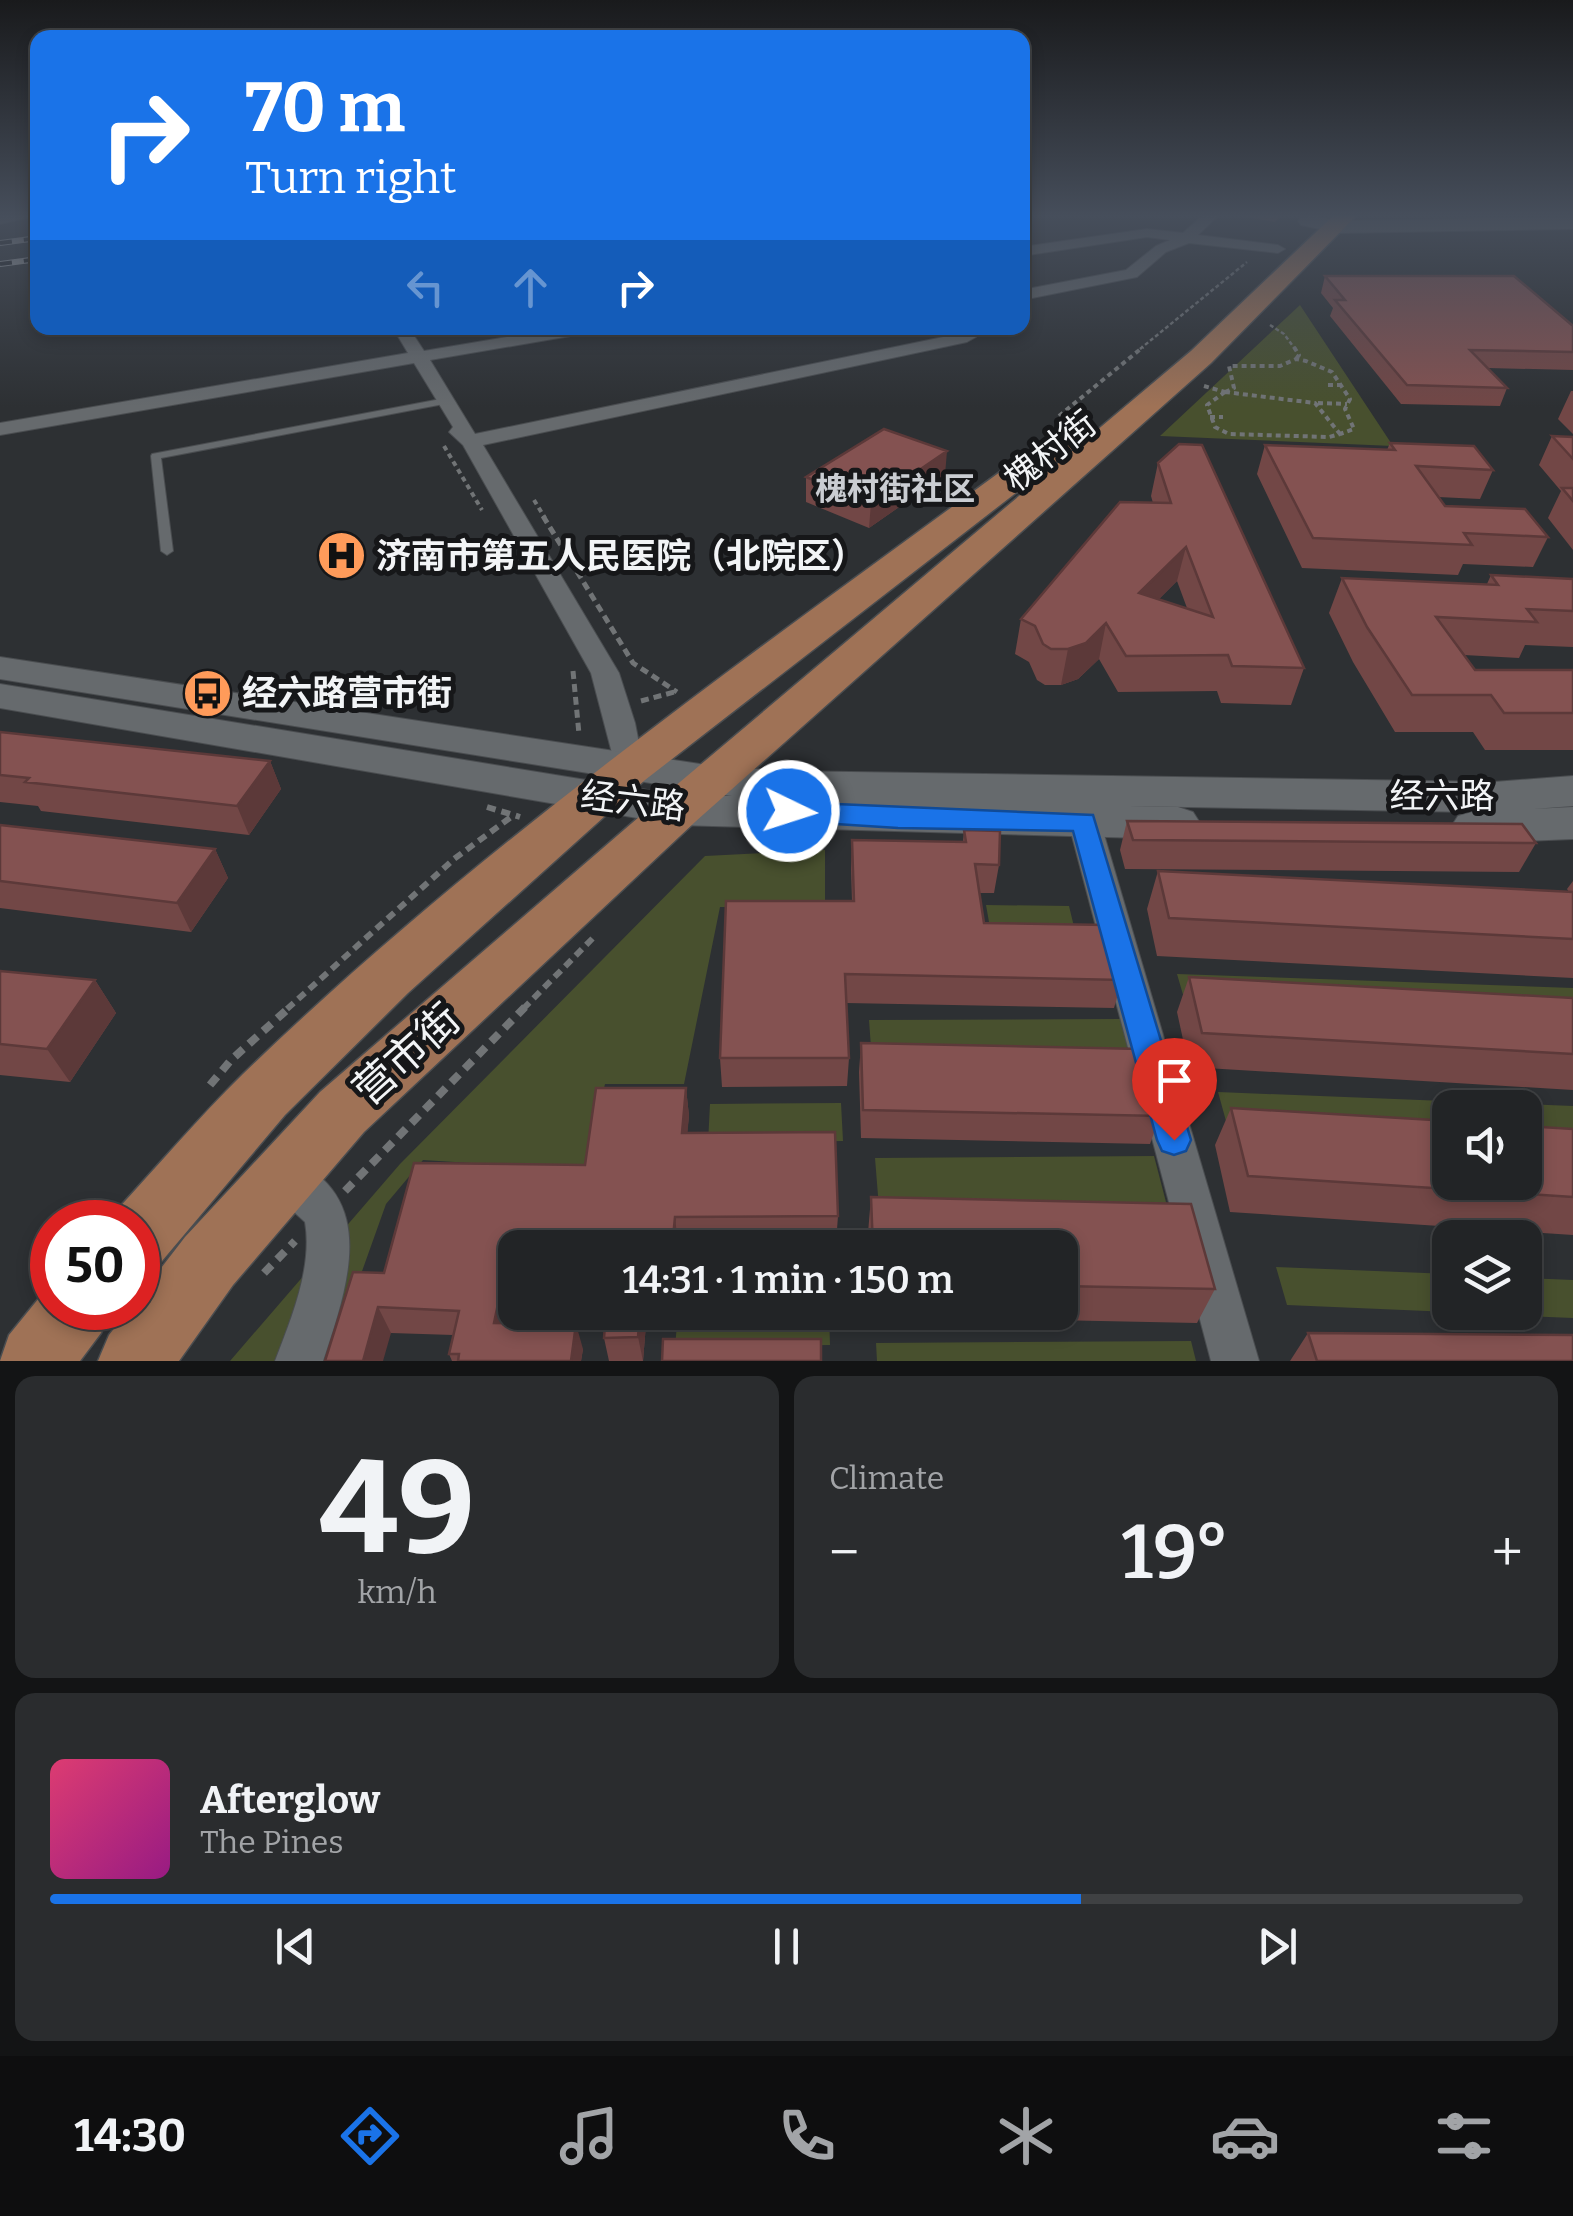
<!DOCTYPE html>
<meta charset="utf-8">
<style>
:root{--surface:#222426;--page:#2a2c2e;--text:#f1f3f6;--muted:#a2a4a7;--line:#3f4143;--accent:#1a73e8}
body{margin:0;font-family:Bitter,"Noto Sans SC",serif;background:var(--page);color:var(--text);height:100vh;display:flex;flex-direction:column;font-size:38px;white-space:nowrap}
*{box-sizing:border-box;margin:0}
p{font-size:32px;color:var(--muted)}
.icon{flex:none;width:55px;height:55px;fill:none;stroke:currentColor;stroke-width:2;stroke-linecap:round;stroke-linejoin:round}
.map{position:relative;height:1361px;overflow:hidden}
.sheet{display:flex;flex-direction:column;gap:15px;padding:15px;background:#131415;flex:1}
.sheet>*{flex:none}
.guide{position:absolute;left:30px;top:30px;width:1000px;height:305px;border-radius:20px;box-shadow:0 5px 15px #0003,0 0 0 2px var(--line);background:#1a73e8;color:#fff;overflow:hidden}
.fabs{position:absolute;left:1432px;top:1090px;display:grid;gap:20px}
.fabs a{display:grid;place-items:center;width:110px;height:110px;border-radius:20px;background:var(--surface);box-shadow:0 5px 15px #0003,0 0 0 2px var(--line);font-size:50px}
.speed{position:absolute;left:30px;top:1200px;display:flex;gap:20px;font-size:50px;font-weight:700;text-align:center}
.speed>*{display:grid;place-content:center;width:130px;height:130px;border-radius:50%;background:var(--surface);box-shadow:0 5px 15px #0003,0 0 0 2px var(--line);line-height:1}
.speed .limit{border:15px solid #d22;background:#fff;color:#111}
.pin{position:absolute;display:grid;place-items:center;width:85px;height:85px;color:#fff;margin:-102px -42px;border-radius:50% 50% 50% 0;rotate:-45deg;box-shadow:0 0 10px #0007}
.pin .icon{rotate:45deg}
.me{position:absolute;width:110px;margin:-55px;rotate:94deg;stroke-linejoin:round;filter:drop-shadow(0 0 8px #0008)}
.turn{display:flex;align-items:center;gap:35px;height:210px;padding:0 50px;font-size:45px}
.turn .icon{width:130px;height:130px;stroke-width:2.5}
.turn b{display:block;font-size:70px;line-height:85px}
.lanes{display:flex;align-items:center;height:95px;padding:0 50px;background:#0003;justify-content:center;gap:50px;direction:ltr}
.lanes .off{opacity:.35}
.big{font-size:75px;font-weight:600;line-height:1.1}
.sheet .widget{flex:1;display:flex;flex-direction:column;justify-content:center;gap:15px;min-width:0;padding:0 35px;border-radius:20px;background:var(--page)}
.sheet .dial{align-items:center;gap:0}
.dial b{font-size:130px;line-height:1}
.song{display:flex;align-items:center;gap:30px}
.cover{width:120px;height:120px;border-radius:15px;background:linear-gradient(135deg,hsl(340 70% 55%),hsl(310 70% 35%))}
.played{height:10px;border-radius:5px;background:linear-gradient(90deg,var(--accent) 70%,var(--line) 70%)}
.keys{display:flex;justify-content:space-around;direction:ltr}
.heat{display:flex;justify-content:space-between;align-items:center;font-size:55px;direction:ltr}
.sheet .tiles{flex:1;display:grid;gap:15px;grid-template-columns:1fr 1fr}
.widget:last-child{grid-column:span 2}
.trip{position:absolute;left:498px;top:1230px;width:580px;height:100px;border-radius:20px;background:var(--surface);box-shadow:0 5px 15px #0003,0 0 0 2px var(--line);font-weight:600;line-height:100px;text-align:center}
.dock{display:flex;height:160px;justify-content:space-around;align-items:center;background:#0e0e0f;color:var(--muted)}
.dock .icon{width:70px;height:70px}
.dock .on{color:var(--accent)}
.dock b{font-size:45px;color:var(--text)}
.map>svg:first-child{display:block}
.green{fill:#48502e}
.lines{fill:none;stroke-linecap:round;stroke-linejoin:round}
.lane-casing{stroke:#4a4d50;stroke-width:2}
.street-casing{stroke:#4a4d50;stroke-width:2}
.secondary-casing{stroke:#4a4d50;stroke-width:2}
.primary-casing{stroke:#4a4d50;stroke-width:3}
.path-far4{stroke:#717476;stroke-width:2.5;stroke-dasharray:4 2.5;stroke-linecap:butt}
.path-far3{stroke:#717476;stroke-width:4;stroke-dasharray:5 4;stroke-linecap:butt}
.path-far2{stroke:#717476;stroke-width:5;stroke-dasharray:8 5;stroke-linecap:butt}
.path-far1{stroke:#717476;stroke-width:6;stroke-dasharray:9 6;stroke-linecap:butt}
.path{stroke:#717476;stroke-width:8;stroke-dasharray:11 8;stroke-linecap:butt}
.lane{fill:#666a6d;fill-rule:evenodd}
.street{fill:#666a6d;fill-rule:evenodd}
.secondary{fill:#666a6d;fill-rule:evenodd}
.primary{fill:#9f7256;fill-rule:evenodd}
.rail-casing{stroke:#acaeb0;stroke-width:6}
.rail{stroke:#161719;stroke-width:4;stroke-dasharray:12;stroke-linecap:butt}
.wall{fill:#724746;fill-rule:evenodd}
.shaded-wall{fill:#5c3939}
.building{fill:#845251;stroke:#5c3939;stroke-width:2.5;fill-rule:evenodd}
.route{fill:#1a73e8;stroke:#114b97;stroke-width:2.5}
.labels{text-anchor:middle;stroke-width:10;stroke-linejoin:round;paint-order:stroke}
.far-quarter-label{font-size:32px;font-weight:bold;fill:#cacdd2;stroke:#161719}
.street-label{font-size:35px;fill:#f2f4f6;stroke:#161719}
.poi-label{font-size:35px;font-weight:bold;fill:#f2f4f6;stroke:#161719;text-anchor:start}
.near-street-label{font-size:42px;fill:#f2f4f6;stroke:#161719}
</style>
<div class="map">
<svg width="1573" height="1361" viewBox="0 0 1573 1361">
<rect width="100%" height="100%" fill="#2d3033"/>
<path class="green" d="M1300,305l93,141 -233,-10z
M825,850v57h-105l-36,177h-79l-21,86 -161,-10 -37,44 -56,157h-100l170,-197 305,-308z
M986,905l83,1 8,33h-85z
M1177,974l396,14v24l-389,-14z
M1121,1019l10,41 -259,1 -3,-41z
M1218,1092l355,14v29l-48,-2v-25h-75v22l-224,-9z
M841,1103l2,38 -135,2 2,-39z
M1154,1156l13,50 -288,2 -4,-50z
M1276,1267l174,7v38l-163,-7z
M1525,1278l48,2v38l-117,-5 69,-1z
M678,1313h151l1,32 -155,2z
M1191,1341l5,20h-319l-1,-18z"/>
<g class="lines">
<defs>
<path id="lane" d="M446,398l5,3 -2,2 -288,55 12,93 -6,4 -6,-4 -10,-95 1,-2z"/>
<path id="street" d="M0,216h35l-35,8z
M1202,216h16l-20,19 80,10 7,4 -7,4 -89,-10 -23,9 -29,25 -115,23v-10l104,-20 30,-24 14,-6 -23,-3 -125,19v-9l125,-18 36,4z
M393,328h16l15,23 137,-23h35l-8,5 -158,27 45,74 478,-99 -5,-7h18l10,9 -9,5 -484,103 136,228 16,50 9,46 -4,7 -11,3 -11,-3 -27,-103 -128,-228 -14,-13 4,-5 -39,-64 -414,72v-12l408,-70z
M1084,810l11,3 5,8 159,540h-48l-143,-540 5,-8z
M285,1156c96,38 63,129 38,205h-48c16,-42 38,-94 30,-139l-35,-32 -6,-14 6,-14z"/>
<path id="secondary" d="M1314,216l24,5 235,-4v12l-235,4 -37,-8 -3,-4 3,-4z
M0,657l713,109 72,5 709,11 79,-6v30l-40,3 40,-2v32l-100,4 -15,-5 -7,-11 7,-11 14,-4 -343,-6 49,1 15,5 7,11 -7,11 -15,5 -500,-14 -678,-117v-24l678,111 54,1 -732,-117z"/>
<path id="primary" d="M1333,216h23l-145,147 -516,459 -331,310 -131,153 -54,76h-81l11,-26 21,-27h8v-10l47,-61 135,-145 341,-294 530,-447z
M1068,428l11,2 5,7 -5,7 -434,336 -237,213 -123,122 -123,146 -24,10v-49h-28l4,-9c43,-46 84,-95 129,-139 249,-241 536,-439 814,-644z
M52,1282v26h59l-10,25 -21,28h-80l9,-26z"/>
</defs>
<use href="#lane" class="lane-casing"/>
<use href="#street" class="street-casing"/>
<use href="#secondary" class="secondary-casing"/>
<use href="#primary" class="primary-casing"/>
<path class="path-far4" d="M1270,325l14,9 11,15
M1140,349l107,-87"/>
<path class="path-far3" d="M1294,347l5,8 -3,4
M1328,385h15
M1204,386l21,6
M1225,392l90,11 25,31
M1225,392l-18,13 8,22 14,7 100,3 11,-3
M1225,392l9,-4 -5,-22h51l16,-7 10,2 26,11 18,27 -5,10 9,20 -14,5
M1318,403l29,1
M1059,416l84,-69
M1210,417h13
M444,446l38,64
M534,500l11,18"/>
<path class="path-far2" d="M543,516l90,147 44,29
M573,671l6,63
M641,701l37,-10"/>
<path class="path-far1" d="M487,807l33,10
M287,1009l167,-150 57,-42
M523,1009l70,-71"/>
<path class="path" d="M210,1085l21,-25 59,-53
M345,1191l180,-184
M264,1273l31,-32"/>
<use href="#lane" class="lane"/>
<use href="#street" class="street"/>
<use href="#secondary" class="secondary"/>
<use href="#primary" class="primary"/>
<defs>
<path id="rail" d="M0,243l38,-5
M0,264l38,-5"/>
</defs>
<use href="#rail" class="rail-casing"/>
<use href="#rail" class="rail"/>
</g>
<path class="wall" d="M1241,216h40l-6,6z
M1325,276l248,50v44l-85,-2 19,20 -7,18 -99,-2 -71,-88 3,-8 -12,-15z
M1571,391h2v43l-15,-15z
M1552,436l21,1v113l-25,-32 13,-27 -22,-26z
M1390,443l103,27 -13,29 -42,-2 7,9 103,31 -15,30 -70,-3 -5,11 -156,-7 -45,-94 8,-29 122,5z
M1158,463l146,205 -13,37 -70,-2 -4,-12 -99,1 -19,-33 -21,20 -17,6h-16l-8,-5 -8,-18 -14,-8 6,-35 132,-116 -2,-7zM1177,581l10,27 -28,-9z
M945,475l-76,53 -63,-26v-25z
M1491,575l82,4v68l-48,-2 -6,13 -55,-3 11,15h98v80h-88l-12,-18h-78l-42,-70 -24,-49 13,-35 145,6z
M0,732l270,29 11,28 -32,46 -208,-24 -3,-5 -38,-4z
M1127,821l409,22 -17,29 -394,-3 -5,-19z
M0,825l215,24 13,29 -37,54 -191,-24z
M964,830l35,35 -5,28h-15l5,30 138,57 -8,28 -268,-5 3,55 -2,28 -125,1 -2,-29 132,-157 -1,-32 1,-29 111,2z
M1158,871l411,21 -2,-3 6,-8v97l-416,-22 -10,-47z
M0,971l95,9 21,33 -46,69 -70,-7z
M1189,977l384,22v91l-384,-23 -12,-55z
M861,1043l299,73 -10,28 -289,-6 -2,-66z
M686,1088l3,28 -2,17 151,83 -2,27 -158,1 -163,4v41l-7,34 75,26 -2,12h-129l-3,-7 4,-19 -62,-2 -66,28 59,-88 201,-108z
M1231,1108l342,21v106l-343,-23 -15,-67z
M871,1197l320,7 24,85 -18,34 -327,-7v-4h190v-64h-192v-15z
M647,1312l-4,49h-34l-5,-23z
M1308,1333l265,28h-283z"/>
<path class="shaded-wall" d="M947,451l-2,24 -76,53 2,-25z
M1186,547l-9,34 -47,47 9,-35z
M1106,623l-7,36 -21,20 -17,6 7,-36z
M270,761l11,28 -32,46 -12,-29z
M215,849l13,29 -37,54 -14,-29z
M95,980l21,33 -46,69 -23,-33z
M686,1088l3,28 -4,45 -3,-28z
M675,1217l3,27v4h-6z
M509,1251l6,18v20l-12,59 -9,-25z
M378,1307l13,26 -8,28h-20z
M640,1312h7l-4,49 -5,-24z
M576,1324l7,25 -2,12h-10z"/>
<path class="building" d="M1325,276h189l59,50v26l-103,-2 37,38 -100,-3 -72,-85h10z
M884,429l63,22 -76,52 -65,-26z
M1552,436l21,1v22z
M1390,443l84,3 19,24 -77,-4 29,40 80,3 23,28 -84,-4 8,12 -159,-7 -48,-93 130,5z
M1179,444l23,1 102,223 -72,-2 -4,-11 -102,1 -20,-33 -20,20 -18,6h-17l-8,-5 -8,-18 -14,-7 99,-117 51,1 -13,-40zM1186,547l27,70 -74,-24z
M1562,488h11v13z
M1491,575l82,4v32l-46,-2 10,13 -101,-5 39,53h98v43h-69l-13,-18h-79l-45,-68 -25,-49 156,7z
M0,732l270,29 -33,45 -212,-24 4,-4 -29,-3z
M1127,821l395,3 14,19 -403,-3z
M0,825l215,24 -38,54 -177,-22z
M964,830l36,1 -1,34 -24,-1 9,59 123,2 15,55 -277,-6 4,84h-129l6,-157h128l-2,-61 114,2z
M1158,871l415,21v47l-404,-21z
M0,971l95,9 -48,69 -47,-5z
M1189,977l384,21v56l-371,-21z
M861,1043l280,6 19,67 -297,-6z
M596,1088h90l-4,45 153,-1 3,84 -163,1 -3,31h-157v3h-6l-15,72 82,1 -5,37h-113l1,-7h-10l10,-43 -81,-4 -15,54h-38l28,-89 31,1 30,-110 171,2z
M1231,1108l219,13v61h75v-56l48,3v68l-325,-21z
M871,1197l320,7 24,85 -155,-3v-38h-187z
M606,1312h34l-2,25 -34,1z
M1308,1333l265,2v26h-256z
M663,1339h158v22h-159z"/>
<linearGradient id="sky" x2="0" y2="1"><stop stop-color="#191a1c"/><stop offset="0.53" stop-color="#464e5b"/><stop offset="1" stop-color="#464e5b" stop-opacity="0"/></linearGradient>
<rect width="1573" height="407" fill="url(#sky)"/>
<path class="route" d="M789,802l304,13 98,325 -5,11 -12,4 -12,-4 -5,-11 -84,-309 -175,-3 -109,-7 -9,-3 -4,-7 4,-6z"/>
<defs>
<symbol id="hospital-disc" viewBox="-11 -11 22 22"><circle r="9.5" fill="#ff9b5a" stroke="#161719"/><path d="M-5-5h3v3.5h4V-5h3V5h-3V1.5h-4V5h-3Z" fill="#111"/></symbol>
<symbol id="bus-disc" viewBox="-11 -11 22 22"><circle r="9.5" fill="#ff9b5a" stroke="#161719"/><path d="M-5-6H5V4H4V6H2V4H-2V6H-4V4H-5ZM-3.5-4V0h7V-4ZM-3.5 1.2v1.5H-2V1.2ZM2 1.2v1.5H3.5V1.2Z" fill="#111"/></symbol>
</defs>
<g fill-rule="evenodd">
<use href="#hospital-disc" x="314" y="528" width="55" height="55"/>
<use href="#bus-disc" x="180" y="666" width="55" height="55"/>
</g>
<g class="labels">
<g class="far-quarter-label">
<text x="895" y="500">槐村街社区</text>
</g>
<g class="street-label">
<text transform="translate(1050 451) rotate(-38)" y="12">槐村街</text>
<text x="1442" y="808">经六路</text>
<text transform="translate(633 801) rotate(7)" y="12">经六路</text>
</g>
<g class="poi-label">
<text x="376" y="568">济南市第五人民医院（北院区）</text>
<text x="242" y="705">经六路营市街</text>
</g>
<g class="near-street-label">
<text transform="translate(406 1054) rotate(-42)" y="15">营市街</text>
</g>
</g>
</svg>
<div class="fabs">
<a><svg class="icon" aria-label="sound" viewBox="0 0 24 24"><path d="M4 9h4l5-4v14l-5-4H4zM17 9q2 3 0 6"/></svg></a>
<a><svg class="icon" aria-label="layers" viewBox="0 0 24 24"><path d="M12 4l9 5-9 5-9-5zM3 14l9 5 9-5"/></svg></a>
</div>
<div class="speed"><div class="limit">50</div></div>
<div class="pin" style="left:1174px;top:1140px;background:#d93025"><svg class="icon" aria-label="arrive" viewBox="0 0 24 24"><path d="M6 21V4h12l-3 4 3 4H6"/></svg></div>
<svg class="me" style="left:789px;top:811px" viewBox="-20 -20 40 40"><circle r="17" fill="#1a73e8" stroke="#fff" stroke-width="3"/><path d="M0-11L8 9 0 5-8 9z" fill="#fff"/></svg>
<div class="trip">14:31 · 1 min · 150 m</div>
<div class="guide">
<div class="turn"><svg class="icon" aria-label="right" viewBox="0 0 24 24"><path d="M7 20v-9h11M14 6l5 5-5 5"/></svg><div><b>70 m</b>Turn right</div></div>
<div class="lanes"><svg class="icon off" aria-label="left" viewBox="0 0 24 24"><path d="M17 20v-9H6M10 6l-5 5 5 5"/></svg><svg class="icon off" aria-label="ahead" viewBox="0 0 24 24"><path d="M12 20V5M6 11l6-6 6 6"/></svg><svg class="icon" aria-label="right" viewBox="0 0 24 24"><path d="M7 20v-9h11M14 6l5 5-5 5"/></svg></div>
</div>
</div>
<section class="sheet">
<div class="tiles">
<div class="widget dial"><b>49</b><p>km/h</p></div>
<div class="widget"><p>Climate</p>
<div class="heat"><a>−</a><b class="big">19°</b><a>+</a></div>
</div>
<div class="widget">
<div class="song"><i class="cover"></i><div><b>Afterglow</b><p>The Pines</p></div></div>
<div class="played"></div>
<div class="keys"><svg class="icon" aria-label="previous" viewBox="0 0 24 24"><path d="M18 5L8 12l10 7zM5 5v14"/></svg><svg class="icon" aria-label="pause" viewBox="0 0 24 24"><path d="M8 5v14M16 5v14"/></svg><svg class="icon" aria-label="next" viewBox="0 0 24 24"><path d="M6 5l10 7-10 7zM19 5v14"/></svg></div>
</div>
</div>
</section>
<nav class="dock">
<b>14:30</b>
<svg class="icon on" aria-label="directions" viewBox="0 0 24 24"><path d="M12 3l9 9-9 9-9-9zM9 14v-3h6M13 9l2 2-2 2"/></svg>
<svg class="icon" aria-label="music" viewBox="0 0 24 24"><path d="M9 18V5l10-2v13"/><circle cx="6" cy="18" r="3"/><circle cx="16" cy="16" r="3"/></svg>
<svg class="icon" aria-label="phone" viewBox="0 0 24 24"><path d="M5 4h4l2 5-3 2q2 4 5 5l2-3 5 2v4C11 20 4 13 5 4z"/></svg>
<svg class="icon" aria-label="climate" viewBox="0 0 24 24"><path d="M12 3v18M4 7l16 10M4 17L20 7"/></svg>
<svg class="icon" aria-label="car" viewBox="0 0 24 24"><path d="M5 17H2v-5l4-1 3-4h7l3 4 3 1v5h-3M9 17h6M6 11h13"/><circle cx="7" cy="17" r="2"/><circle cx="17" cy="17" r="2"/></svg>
<svg class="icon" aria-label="filters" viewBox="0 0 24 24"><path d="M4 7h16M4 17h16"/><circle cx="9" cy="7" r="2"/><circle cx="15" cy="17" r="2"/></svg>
</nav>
